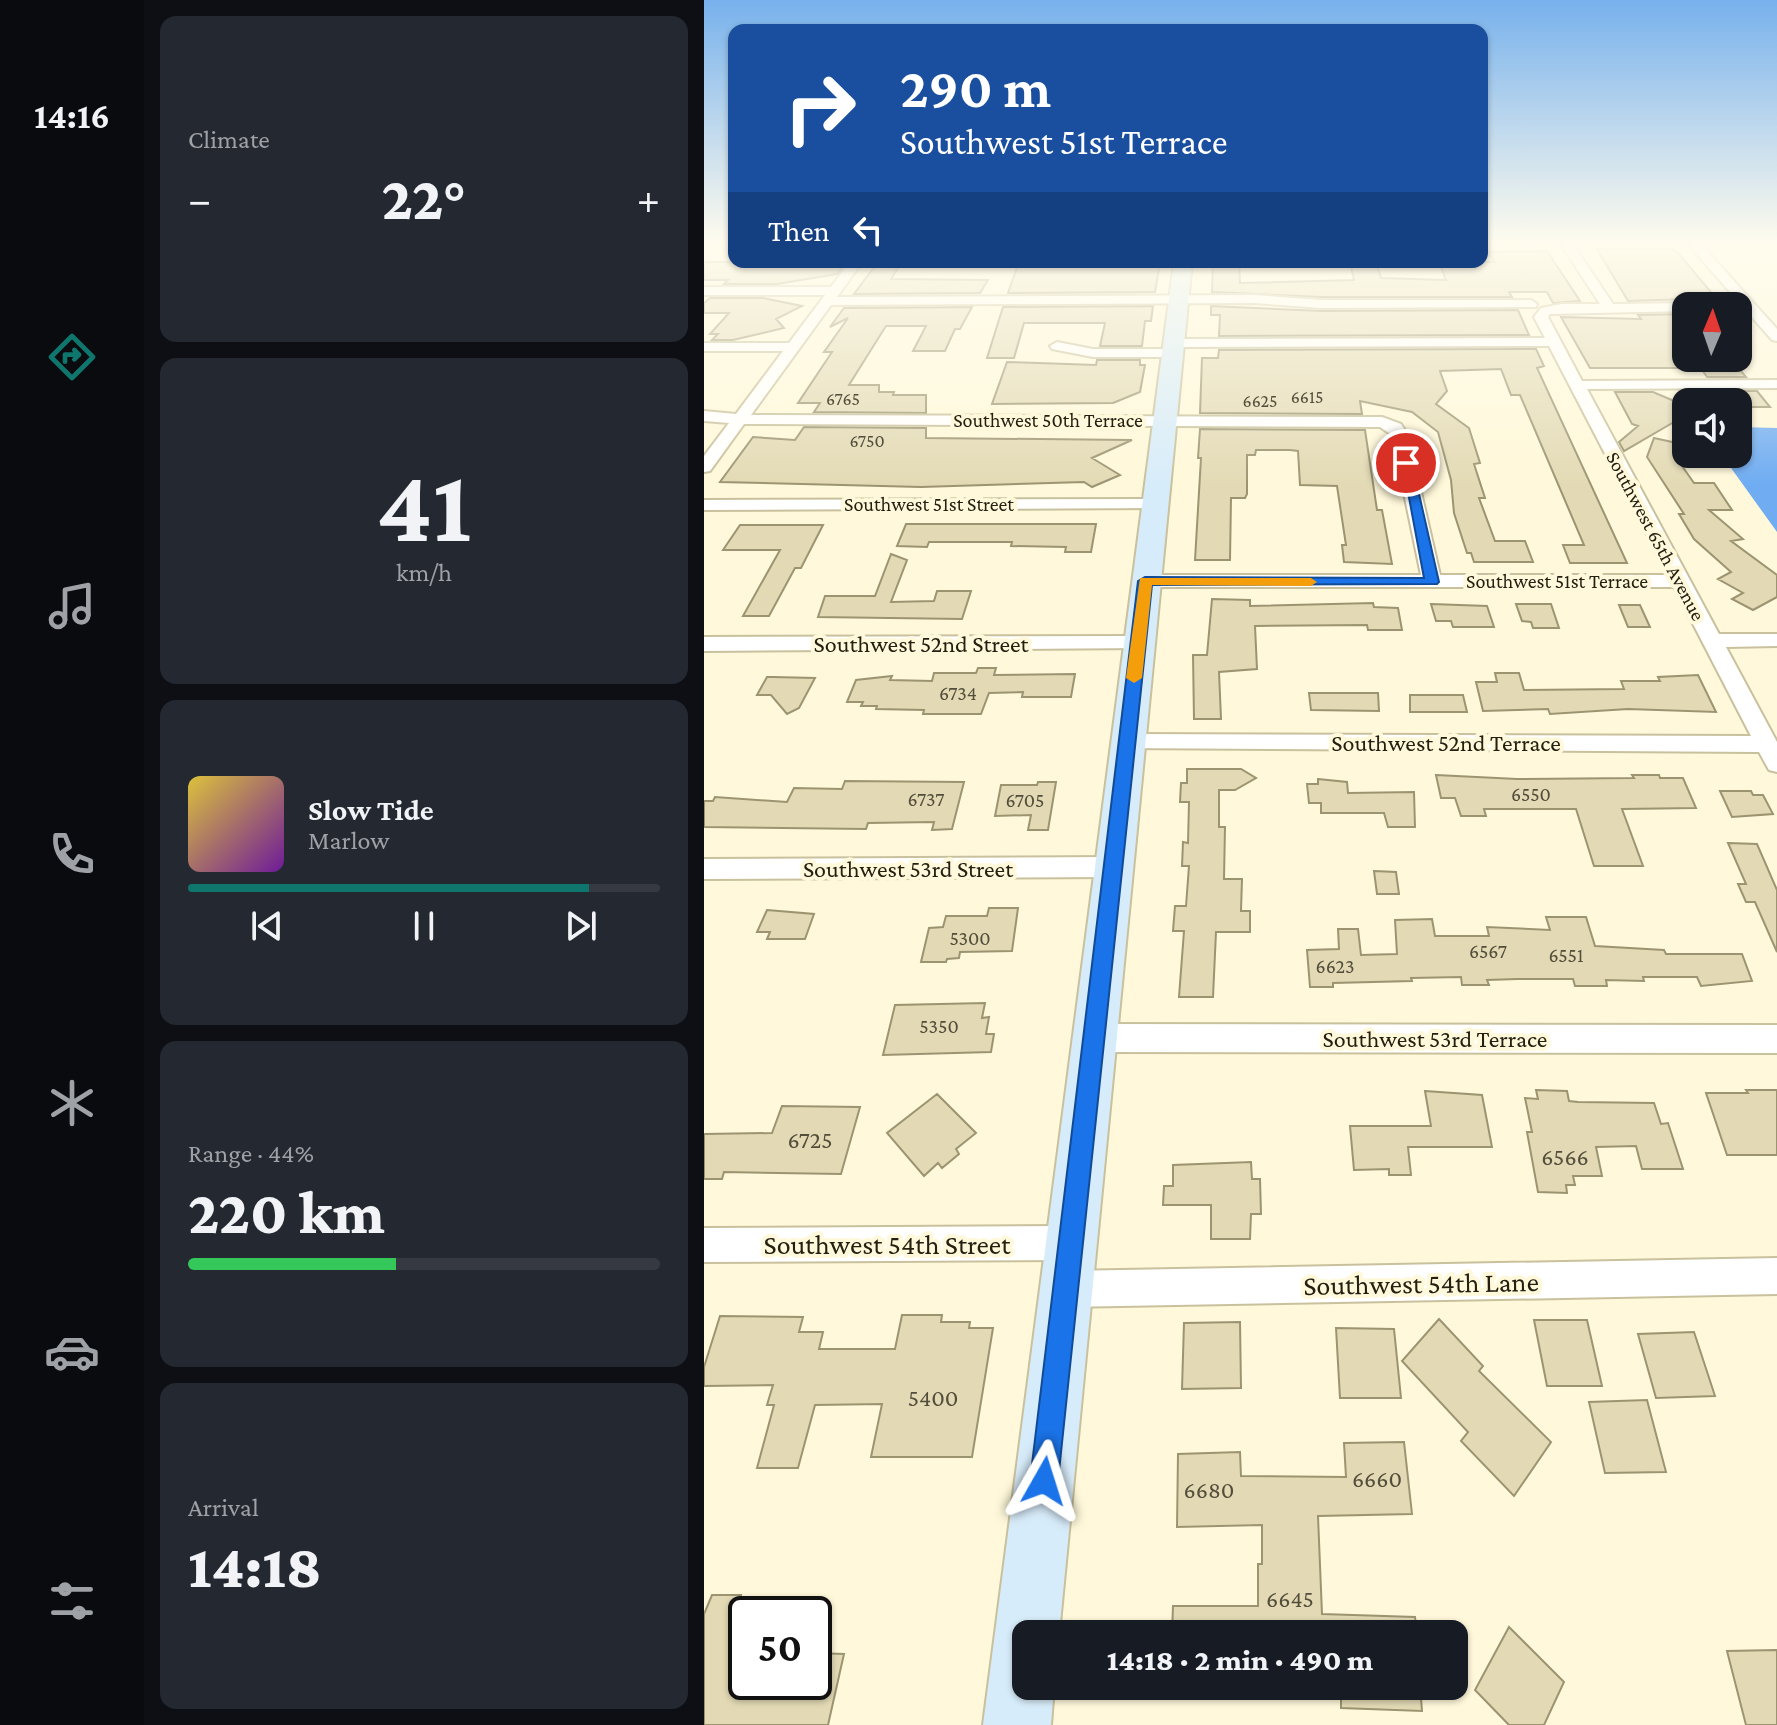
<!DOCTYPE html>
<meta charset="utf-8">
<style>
:root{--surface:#171b24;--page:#242831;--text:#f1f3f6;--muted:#9ea1a6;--line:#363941;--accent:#0f766e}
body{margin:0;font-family:"Crimson Pro",serif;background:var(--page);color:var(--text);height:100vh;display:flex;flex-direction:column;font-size:30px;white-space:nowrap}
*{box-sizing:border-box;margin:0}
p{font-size:26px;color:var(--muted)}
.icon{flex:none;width:44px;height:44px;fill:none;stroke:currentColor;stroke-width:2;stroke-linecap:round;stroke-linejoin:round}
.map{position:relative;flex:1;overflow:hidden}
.details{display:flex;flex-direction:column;gap:16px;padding:16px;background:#0d0f14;width:560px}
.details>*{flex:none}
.top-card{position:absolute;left:24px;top:24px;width:760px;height:244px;border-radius:16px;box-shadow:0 2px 6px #0004;background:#1a4fa0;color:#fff;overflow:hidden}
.needle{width:52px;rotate:2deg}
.tools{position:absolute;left:968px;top:292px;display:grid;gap:16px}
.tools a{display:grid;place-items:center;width:80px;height:80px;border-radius:16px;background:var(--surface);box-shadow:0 2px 6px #0004;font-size:40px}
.speed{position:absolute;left:24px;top:1596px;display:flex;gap:16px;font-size:40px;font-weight:700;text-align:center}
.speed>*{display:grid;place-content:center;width:104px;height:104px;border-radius:50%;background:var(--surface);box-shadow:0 2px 6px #0004;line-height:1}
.speed .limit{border:4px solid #111;border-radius:12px;background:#fff;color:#111}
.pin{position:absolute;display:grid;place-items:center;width:68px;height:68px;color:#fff;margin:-34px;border:4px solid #fff;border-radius:50%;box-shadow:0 2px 8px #0007}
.me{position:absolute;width:88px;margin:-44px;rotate:6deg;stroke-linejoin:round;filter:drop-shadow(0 0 6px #0008)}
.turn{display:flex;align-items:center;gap:28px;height:168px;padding:0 40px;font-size:36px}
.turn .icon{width:104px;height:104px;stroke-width:2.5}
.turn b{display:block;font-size:56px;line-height:68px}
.then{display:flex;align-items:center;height:76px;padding:0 40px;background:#0003;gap:16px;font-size:30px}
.big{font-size:60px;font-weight:800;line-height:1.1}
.details .card{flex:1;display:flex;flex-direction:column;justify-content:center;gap:12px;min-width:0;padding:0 28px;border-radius:16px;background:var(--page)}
.details .dial{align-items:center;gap:0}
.dial b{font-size:104px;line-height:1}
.song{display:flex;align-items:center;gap:24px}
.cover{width:96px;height:96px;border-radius:12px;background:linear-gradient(135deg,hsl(50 70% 55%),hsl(280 70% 35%))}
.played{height:8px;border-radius:4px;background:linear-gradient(90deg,var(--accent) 85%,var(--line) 85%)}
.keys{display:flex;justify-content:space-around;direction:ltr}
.heat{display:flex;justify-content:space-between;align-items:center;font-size:44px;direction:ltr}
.charge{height:12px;border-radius:6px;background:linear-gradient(90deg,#34c759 44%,var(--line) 0)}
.trip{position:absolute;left:308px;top:1620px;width:456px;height:80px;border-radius:16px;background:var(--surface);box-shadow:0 2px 6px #0004;font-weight:800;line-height:80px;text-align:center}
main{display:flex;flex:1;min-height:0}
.tabs{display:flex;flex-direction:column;width:144px;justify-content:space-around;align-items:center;background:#090b0e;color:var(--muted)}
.tabs .icon{width:56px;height:56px}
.tabs .current{color:var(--accent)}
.tabs b{font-size:36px;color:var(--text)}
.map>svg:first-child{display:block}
.water{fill:#6facf2}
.building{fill:#e3dab5;stroke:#9c9471;stroke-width:2}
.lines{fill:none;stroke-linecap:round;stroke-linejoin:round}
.street-casing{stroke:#c9c19d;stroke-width:4}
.secondary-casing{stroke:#c9c19d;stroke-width:4}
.street{fill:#fff;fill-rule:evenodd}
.secondary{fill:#d7ecfa;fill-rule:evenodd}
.route{fill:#1a73e8;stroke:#114b97;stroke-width:2}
.slow{fill:#f59e0b}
.labels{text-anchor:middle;stroke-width:8;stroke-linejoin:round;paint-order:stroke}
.far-number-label{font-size:18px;fill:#534e3b}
.far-street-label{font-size:20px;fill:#232012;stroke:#fff8da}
.number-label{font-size:20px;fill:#534e3b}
.street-label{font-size:24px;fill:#232012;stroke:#fff8da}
.near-number-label{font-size:24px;fill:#534e3b}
.near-street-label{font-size:28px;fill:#232012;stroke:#fff8da}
</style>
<main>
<nav class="tabs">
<b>14:16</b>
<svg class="icon current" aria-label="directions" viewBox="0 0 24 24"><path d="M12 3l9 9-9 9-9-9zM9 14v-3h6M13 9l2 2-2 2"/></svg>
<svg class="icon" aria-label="music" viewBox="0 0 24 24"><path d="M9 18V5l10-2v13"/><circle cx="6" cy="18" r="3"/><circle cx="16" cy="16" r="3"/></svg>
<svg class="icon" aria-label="phone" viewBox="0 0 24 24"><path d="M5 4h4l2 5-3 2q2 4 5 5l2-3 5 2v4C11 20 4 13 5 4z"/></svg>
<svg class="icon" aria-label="climate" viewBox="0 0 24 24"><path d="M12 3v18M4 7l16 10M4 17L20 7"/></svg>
<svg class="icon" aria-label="car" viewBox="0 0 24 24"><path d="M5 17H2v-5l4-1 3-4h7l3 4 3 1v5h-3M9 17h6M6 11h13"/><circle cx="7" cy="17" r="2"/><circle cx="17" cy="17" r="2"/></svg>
<svg class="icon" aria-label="filters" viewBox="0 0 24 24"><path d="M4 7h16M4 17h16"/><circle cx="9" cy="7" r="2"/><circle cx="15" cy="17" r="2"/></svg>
</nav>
<section class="details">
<div class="card"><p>Climate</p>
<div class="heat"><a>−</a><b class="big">22°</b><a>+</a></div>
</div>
<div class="card dial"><b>41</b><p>km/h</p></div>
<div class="card">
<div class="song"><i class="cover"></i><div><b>Slow Tide</b><p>Marlow</p></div></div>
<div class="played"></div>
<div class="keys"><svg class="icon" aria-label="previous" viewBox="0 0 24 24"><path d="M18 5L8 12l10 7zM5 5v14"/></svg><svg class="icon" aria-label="pause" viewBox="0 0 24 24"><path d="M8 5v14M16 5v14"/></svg><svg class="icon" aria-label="next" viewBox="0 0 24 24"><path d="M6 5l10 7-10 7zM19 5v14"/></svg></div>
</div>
<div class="card"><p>Range · 44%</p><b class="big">220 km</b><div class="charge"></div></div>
<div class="card"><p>Arrival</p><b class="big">14:18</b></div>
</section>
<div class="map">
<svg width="1073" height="1725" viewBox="0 0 1073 1725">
<rect width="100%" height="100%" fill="#fff8da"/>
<path class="water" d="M1034,427l39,1v104l-56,-78h17z"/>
<path class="building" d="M893,249h75l6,4 38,45 -88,3z
M843,251l33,50 -27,2 -6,-11h-38l3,5h-191l-109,-5 1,-29 26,-1 1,21 114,-3 -4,-18h26l5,16 65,2 -7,-18h56l-8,-10z
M0,262h142l-9,12 -60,10h-53l4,-4h-24z
M174,262h24l-11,17 97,1 -8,13 -126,1z
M315,262h131l10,1 -5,29 -147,1z
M6,298h53l39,8 -26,13 8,9 -51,12h-21l6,-6h-8l19,-21h-25v-10z
M449,306l-2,15h-6l-3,25h-42l5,-23h-81l-10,35h-27l16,-51z
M507,306l110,5 197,-1 11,25 -310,1 1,-21h-9z
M268,307l-12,22h-5l-10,22h-32l13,-25h-40l-37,59h30v7h15l-1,3h33v18l-112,-1 6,-9h-22l34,-51h-8l24,-34 -18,9 14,-19z
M982,314v54h-96l-29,-51 80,2 -3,-4z
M832,349l8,17 -7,2 90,195h-57l-7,-18h21l-64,-150h-9l-10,-26 -61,2 7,20 -11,13 33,24 11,35 -6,1 11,34h-6l16,43h30l8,21h-59l-3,-9h-4l-13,-40 -3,-33 -13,-48 -26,-20 -52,-11 2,13 -162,-1 2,-55h16l1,-8z
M990,358h36l16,19h-39z
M393,360h43v5h5l-5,27 -27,11 -121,1 15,-42 89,3z
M1013,391h40l13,16h-32v-5h-14z
M911,392h38l33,14v9l-62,36 -5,-9 19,-16 -6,-2z
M100,427l122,1v10l206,2 -40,18 28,17 -28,12 -8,-5 -163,5 -201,-5 33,-45 42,3z
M496,429l165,1 12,80h5l10,54 -48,-2 -2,-17h4l-9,-59 -37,-1 -2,-34 -8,-1h-34l-1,5h-8v39l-2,4h-14l-1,62h-35l6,-102h-3z
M950,438l32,7 -6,18 14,20h20l18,27h-23l34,29 -12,2 46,34v22l-24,13 -21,-11 11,-6 -25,-14 13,-7 -37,-33 -15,-25h5l-37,-57z
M202,524h190l-5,28h-26l1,-5 -55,-1 1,-4h-83l-2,5 -30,-1z
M36,525h83l-22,43h-6l-26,48h-26l37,-66h-57z
M187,554l16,6 -16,42 43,-1 3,-10h34l-9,28 -144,-2 7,-21h50z
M508,599l38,1v6l123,-3 1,4 24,1 4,22h-34l-1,-5 -112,1 2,43 -38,3 2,47h-27l-1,-64h14z
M727,604l56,2 7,21h-41l-2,-6h-15z
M812,604h35l8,24h-26l-2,-6 -9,-1z
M915,605h21l10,22h-22z
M274,668h18l-2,7 81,-1 -4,23h-49l1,-5 -34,1 -8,21h-58l1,-4 -48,-1 1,-3h-16l2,-4h-16l9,-22 36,-4 -2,4 42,1 2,-8h42z
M791,673h24l5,17 100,-1 -3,-8h39l-2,-4 40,-2 18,37 -88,-3 -78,5 -2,-5 -65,2 -7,-29h21z
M63,677h6l42,1 -16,30 -12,6 -16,-19h-14z
M605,693h69l1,18 -68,-1z
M706,695h53l4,17h-57z
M483,769h54l15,9 -21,12h-16v37h6l-1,52h18l-1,32h9v21h-34l-3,65h-34l5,-66h-11l2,-25h11l3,-40h-7l1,-24 5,1 1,-41h-9l1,-19h6z
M732,775l81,4 117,-1 -2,-3h27l1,3h23l13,30 -74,1 21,57h-49l-18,-57h-92l2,7h-25l-6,-18h-14z
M614,779l29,3 1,11 66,-1 1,35h-27l-4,-14h-63v-10h-12l-2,-19h11z
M141,781l119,1 -12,47 -20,1 2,-8 -66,1 -2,6 -162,-2v-26h9l2,-4 72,5 7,-14 48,1z
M334,782h18l-8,48h-20l3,-15 -36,1 6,-31h36z
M1016,791h31l2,4h10l10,19 -41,3z
M1024,843l29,1 20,46v62l-22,-50h-9l-8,-18h8z
M670,871l22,1 3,22h-22z
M285,908h29l-6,43 -52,1 -1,6 -12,1 -1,3h-25l8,-34 14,-1 3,-11h41z
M63,910l47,4 -9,25h-38l3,-7h-13z
M842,917h40l9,29 69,4 2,4h76l10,27 -51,5 -4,-9h-54l1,4 -38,-1 1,6h-32l-2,-7h-55l-31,1 2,5h-27l-1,-8 -50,1 1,3 -79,2v4h-23l-3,-37 32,-1 -1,-20h20l3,26 36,-1 -2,-34 37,-1 3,17h54l-2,-9 63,3z
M281,1003l-3,15 7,-1 -3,17h8l-3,18 -108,3 12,-50z
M832,1090l31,1 2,10 9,1 76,1 7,21 7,-1 15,46h-41l-6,-23 -40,1 6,29h-29l2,9h-9l1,8 -29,-1 -11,-60h5l-7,-34 13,1z
M1042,1090h31v65h-50l-21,-62h42z
M721,1091l57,4 10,52h-84l3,28h-22v-6l-35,1 -4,-44h81z
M233,1094l39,39 -20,16 3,5 -17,14 -4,-5 -14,13 -37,-43z
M78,1106l78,1 -19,67 -117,-2 -2,7h-18v-45l68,-1z
M547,1162l1,17h8l1,35h-10l-1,25h-39v-34h-48l1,-19h9v-21z
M198,1315h40l-1,7h29l-1,6h24l-21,129h-101l11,-53 -67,1 -17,63h-41l17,-63h-7l6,-20 -69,1v-19l16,-51 83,1 -4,15h24l-4,17h76z
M735,1319l44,47 -4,5 72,71 -37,54 -53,-55 7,-9 -66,-71z
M830,1320h53l15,66h-55z
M536,1322l1,66 -59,1 2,-66z
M632,1328l58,1 7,69h-61z
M990,1332l21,64 -59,2 -18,-64z
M943,1400l19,72 -61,1 -16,-71z
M700,1442l8,72 -94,2 4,98 93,3 2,17h-245l1,-28h85v-42h4v-39l-85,2 1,-73 62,-2 1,24 105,1 -2,-34z
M8,1595h29l-2,9h7v78h68v-29l30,1 -16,71h-124v-111z
M805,1627l55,55 -20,43h-35l-34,-35z
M1073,1650v75h-31l-19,-74z
M637,1686h79l2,25 -81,-3z"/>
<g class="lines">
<defs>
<path id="street" d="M856,243h12l41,61 73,-1 6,3h-6v5l-136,3 -2,3 34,64 195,-1v8l-190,1 132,245h58v12l-51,1 51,95v30l-8,-2 -10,-18 -640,-4 -4,-6 4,-6 8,-2 624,2 -77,-149h-529l-10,-6 10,-6h276l-29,-140 -12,-8 -636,-3 -34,47 -6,1v-16l25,-33 -25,-2v-10l32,3 47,-63h-79v-8h85l36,-48h-121v-8h127l19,-25h12l-25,35 417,-2 67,5h210l6,4 -1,3 -215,1 -67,-5 -423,2 -80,110 631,2 19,7 7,11 32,140h228l-119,-229 -376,1 -7,-4 7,-4 372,-1 -11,-21 7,-9 21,-4h38z
M983,243h13l77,86v12l-5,-1z
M353,342l36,7h79l7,4 -7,4h-79l-41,-8 -2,-3z
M450,499l9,5 -3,4 -456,2v-10z
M434,636l7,2 3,5 -3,5 -441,3v-14z
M409,857l9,3 4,7 -4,7 -9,3 -409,2v-20z
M390,1024l683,1v28l-683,-1 -11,-4 -4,-10 4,-10z
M366,1226l12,5 5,12 -5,12 -12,5 -366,2v-34z
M1073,1258v36l-711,13 -13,-5 -5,-13 5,-13 13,-5z"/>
<path id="secondary" d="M470,262h18l-133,1372h-33v52h28l-3,39h-68z"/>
</defs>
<use href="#street" class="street-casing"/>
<use href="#secondary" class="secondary-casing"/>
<use href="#street" class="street"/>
<use href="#secondary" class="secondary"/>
</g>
<linearGradient id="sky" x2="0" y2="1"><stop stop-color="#77b1ec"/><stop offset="0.5" stop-color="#fffcee"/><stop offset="1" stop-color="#fffcee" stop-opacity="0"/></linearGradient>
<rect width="1073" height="485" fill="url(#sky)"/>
<path class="route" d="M698,460l10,3 27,119 -2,2 -285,1 -94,896 -4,10 -10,4 -10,-4 -4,-10 108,-900 7,-4 279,1z"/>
<path class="slow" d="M436,578h171l6,4 -6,4 -159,-1 -10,93 -8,5 -8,-5z"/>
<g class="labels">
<g class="far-number-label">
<text x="603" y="403">6615</text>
<text x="139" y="405">6765</text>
<text x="556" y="407">6625</text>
<text x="163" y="447">6750</text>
</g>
<g class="far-street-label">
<text x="344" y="427">Southwest 50th Terrace</text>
<text x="225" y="511">Southwest 51st Street</text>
<text transform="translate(952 536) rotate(62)" y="7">Southwest 65th Avenue</text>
<text x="853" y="588">Southwest 51st Terrace</text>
</g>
<g class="number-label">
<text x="254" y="700">6734</text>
<text x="827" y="801">6550</text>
<text x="222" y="806">6737</text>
<text x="321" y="807">6705</text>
<text x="266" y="945">5300</text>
<text x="784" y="958">6567</text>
<text x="862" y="962">6551</text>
<text x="631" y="973">6623</text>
<text x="235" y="1033">5350</text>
</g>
<g class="street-label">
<text x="217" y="652">Southwest 52nd Street</text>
<text x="742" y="751">Southwest 52nd Terrace</text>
<text x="204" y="877">Southwest 53rd Street</text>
<text x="731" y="1047">Southwest 53rd Terrace</text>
</g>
<g class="near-number-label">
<text x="106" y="1148">6725</text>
<text x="861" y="1165">6566</text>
<text x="229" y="1406">5400</text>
<text x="673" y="1487">6660</text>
<text x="505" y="1498">6680</text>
<text x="586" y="1607">6645</text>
</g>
<g class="near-street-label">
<text x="183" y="1254">Southwest 54th Street</text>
<text transform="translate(717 1283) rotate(-1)" y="10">Southwest 54th Lane</text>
</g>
</g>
</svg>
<div class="tools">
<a><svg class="needle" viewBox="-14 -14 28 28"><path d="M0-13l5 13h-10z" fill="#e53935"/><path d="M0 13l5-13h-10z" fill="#9ea1a6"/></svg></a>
<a><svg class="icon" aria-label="sound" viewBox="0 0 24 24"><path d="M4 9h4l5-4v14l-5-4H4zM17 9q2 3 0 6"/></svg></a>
</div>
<div class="speed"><div class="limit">50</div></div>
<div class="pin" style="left:702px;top:463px;background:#d93025"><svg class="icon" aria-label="arrive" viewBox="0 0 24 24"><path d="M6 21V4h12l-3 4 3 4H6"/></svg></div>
<svg class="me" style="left:340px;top:1481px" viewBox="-20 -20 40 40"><path d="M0-17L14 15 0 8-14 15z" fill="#1a73e8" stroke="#fff" stroke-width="4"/></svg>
<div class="trip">14:18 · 2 min · 490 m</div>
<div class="top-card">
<div class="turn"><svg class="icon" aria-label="right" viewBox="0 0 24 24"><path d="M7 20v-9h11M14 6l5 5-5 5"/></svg><div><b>290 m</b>Southwest 51st Terrace</div></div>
<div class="then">Then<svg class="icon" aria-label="left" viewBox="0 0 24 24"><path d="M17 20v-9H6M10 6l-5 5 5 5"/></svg></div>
</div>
</div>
</main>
